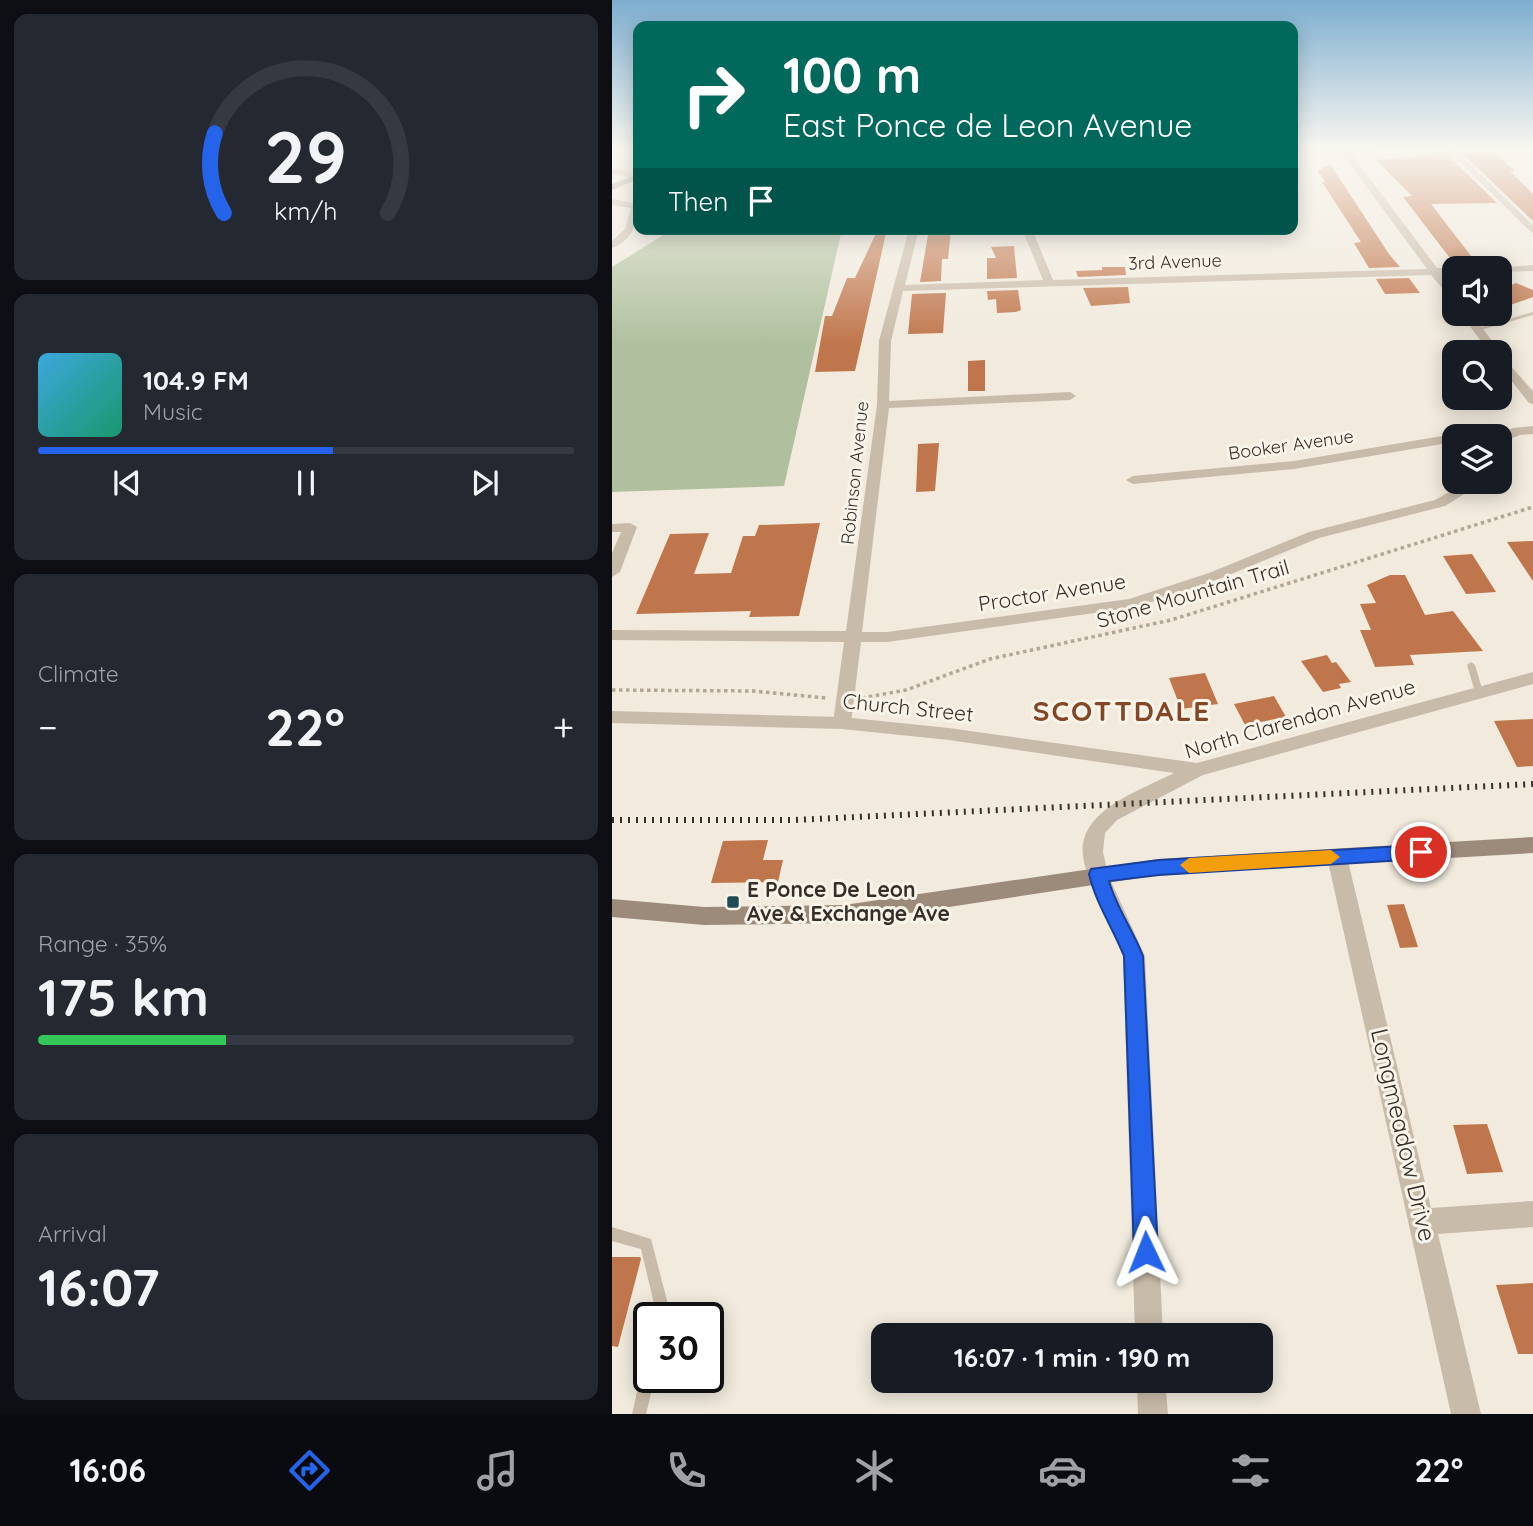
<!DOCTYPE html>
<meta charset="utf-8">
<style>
:root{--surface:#171b24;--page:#242831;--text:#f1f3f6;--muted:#9ea1a6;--line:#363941;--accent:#2563eb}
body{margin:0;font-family:Quicksand,sans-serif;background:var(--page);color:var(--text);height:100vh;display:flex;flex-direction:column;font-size:26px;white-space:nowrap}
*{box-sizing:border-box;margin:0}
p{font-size:23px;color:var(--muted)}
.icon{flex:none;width:38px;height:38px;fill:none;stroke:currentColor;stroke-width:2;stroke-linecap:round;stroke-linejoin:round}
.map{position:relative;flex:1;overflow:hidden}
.details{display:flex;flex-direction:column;gap:14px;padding:14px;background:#0d0f14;width:612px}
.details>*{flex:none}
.banner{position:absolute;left:21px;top:21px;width:665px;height:214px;border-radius:14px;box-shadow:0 4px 18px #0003;background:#00695c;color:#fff;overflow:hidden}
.tools{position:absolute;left:830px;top:256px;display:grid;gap:14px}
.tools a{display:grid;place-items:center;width:70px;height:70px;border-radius:14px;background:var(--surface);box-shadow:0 4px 18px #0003;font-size:35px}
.speed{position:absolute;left:21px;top:1302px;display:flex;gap:14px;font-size:35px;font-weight:700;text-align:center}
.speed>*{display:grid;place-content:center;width:91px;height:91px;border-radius:50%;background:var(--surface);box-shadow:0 4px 18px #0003;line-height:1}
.speed .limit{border:4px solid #111;border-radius:10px;background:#fff;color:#111}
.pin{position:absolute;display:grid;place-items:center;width:60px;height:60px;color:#fff;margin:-30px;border:4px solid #fff;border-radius:50%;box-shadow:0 2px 7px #0007}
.me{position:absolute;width:77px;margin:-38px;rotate:358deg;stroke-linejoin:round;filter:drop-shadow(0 0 5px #0008)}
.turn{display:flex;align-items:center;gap:24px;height:147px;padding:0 35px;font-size:32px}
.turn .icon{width:91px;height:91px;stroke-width:2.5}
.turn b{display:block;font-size:49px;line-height:60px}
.then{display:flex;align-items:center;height:66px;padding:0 35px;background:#0003;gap:14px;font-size:26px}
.big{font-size:52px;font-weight:700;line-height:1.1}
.details .card{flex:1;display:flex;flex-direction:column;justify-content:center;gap:10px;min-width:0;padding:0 24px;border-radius:14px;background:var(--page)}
.details .dial{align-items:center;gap:0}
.dial svg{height:182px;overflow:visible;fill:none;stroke:var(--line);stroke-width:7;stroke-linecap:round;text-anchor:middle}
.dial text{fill:var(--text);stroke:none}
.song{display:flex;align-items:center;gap:21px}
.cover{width:84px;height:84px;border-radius:10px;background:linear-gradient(135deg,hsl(200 70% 55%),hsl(160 70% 35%))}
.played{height:7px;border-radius:4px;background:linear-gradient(90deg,var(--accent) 55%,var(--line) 55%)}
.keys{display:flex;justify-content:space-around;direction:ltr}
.heat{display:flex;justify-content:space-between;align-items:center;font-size:38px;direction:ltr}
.charge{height:10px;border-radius:5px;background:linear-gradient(90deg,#34c759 35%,var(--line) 0)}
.trip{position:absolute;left:259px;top:1323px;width:402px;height:70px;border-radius:14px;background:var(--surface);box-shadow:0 4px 18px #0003;font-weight:700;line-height:70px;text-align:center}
.menu{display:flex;height:112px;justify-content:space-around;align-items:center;background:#090b0e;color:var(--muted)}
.menu .icon{width:49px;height:49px}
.menu .selected{color:var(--accent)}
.menu b{font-size:32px;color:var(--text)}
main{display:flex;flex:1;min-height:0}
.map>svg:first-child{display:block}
.green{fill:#b0c09e}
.building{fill:#c0764c}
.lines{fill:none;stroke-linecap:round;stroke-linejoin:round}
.path{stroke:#b4a694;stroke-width:3.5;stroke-dasharray:3.5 3.5;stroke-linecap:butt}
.service{fill:#c9bba9;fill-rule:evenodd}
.minor{fill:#c9bba9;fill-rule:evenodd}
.tertiary{fill:#c9bba9;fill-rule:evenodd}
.secondary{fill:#9c8b7b;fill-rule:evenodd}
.rail{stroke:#362f29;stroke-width:6;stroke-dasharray:2 6;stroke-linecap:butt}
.route{fill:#2563eb;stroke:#184099;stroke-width:2}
.slow{fill:#f59e0b}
.poi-dot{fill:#204c56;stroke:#f9f4e9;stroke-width:2.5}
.labels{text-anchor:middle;stroke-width:6;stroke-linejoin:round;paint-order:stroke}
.far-street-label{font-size:18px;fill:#362f29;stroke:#f9f4e9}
.street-label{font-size:21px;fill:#362f29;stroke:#f9f4e9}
.poi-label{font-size:21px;font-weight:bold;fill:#362f29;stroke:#f9f4e9;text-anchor:start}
.near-street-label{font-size:24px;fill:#362f29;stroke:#f9f4e9}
.district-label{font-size:28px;font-weight:bold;letter-spacing:2px;fill:#824726;stroke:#f9f4e9}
</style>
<main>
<section class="details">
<div class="card dial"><svg viewBox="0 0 100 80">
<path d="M14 69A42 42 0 1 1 86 69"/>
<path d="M14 69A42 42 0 0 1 10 34" stroke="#2563eb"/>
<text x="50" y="56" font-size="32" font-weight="700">29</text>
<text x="50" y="72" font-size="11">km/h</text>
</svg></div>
<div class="card">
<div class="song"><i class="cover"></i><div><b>104.9 FM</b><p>Music</p></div></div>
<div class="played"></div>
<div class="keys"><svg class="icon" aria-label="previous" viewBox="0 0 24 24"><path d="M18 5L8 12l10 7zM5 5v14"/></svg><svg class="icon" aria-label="pause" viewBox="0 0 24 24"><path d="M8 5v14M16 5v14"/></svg><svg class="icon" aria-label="next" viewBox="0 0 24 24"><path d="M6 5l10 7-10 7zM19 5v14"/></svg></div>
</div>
<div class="card"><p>Climate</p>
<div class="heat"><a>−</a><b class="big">22°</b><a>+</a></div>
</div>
<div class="card"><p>Range · 35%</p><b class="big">175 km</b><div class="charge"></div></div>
<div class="card"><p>Arrival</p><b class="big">16:07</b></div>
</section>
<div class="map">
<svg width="921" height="1414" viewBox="0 0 921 1414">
<rect width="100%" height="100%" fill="#f1eadd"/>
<path class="green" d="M61,229h169l-58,257 -172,6v-225z"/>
<path class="building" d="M881,152l22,19h-5l23,23v27l-71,-68z
M834,153l51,50 -66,1 44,57 -22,1 -50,-65 9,-1 -36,-36z
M718,164l59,90 11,13 -31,1 -15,-25 7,-1 -39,-60h3l-7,-11z
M266,229h9l-32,142 -40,1 10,-56h7l15,-38h8z
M317,229h22l-3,30h-6l-1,22 -21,1z
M402,246l3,32 -30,1v-21h9l-5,-11z
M490,267h23l1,8 -48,2 -2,-6 26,-1z
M887,275l12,10 5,-2 17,7v7l-34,12z
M797,278l11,15 -35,1 -9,-15z
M516,287l2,16 -39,3 -8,-18z
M406,290l3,20 -5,2 -19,1 -1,-14 -8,1 -1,-9z
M329,293h5l-3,40 -35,1 4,-40z
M373,360v31h-17v-30z
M327,443l-4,48 -19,1 2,-48z
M208,523l-21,93 -50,1 2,-6 -115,3 34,-80 39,-1 -15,41 37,-1 12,-37h12l4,-11z
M921,541v40l-26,-39z
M860,554l24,38 -30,2 -23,-38z
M778,575h15l20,40 28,-4 30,40 -73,4 4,10 -39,2 -15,-37h11l-11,-26 16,-1 -9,-18z
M715,655l5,8 4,-1 15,20 -12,2 2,4 -18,4 -22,-31z
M593,673l13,31 -37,5 -12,-31z
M662,696l12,21 -41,8 -11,-21z
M921,719v47l-16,1 -23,-46z
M156,840l-5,20h20l-5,22 -67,1 12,-42z
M792,904l14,43 -18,1 -13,-43z
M875,1124l16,48 -36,2 -14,-49z
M0,1257h28l1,2 -23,88 -6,-1z
M921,1283v71h-15l-22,-69z"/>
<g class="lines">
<path class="path" d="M0,690l141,1 73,7
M250,698l44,-8 84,-31 181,-39 362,-113"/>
<path class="service" d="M921,312v3l-56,16 -3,-2z
M859,662l4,3 8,27 -1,2h-6l-1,-2 -8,-27z
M0,1227l39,12 18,69 -2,10h-14l2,-10 -14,-59 -29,-8z
M37,1363v14h6l-9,37h-14l10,-44 2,-5z"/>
<path class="minor" d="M921,147v2l-77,1 77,75v9l-86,-84 -97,2 87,116h17v6h-13l13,17v11l-23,-27 -528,16 -12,50 -2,60 181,-9 6,4 -6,4 -181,8 -27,224h25l242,-33 80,-26 100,-41 126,-32 33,-19h17l-40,25 -126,32 -100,41 -82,28 -250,35h-26l-10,81 -9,6 -9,-6 11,-81 -232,-2v-10l234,1 31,-226 2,-64 30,-112h10l-14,56 138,-5 -21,-51h10l21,51 374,-11 -86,-117h-48v-4z
M0,168l26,6v4l-26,-4z
M0,199l26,5c0,19 -6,37 -26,44v-7l13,-12 6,-21 -19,-3z
M921,265v6l-34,1v-4h-4z
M848,313h11l28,37 1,4 33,37v13l-4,-1 -30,-38v-13h-10z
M921,426v8l-13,1 -15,6 5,11 -11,9v-25h-3l17,-8z
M870,432l8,1 1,3h-15z
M842,434l5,2h-5v6l-160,27 -161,15 -7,-4 7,-4 161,-15z
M18,523l7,4 -17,45 -8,5v-24l9,-21h-9v-8z
M725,849l7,2 3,6 84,351 102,-7v26l-95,7 43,180h-30l-124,-557 3,-6z
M486,866l7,2 40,88 18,379h-28l-12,-379 -35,-82 3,-6z
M525,1381h28l3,33h-30z"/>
<path class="tertiary" d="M921,672v12l-330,91 -86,45 -12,13 -2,19 5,22 -3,6 -7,2 -7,-2c-33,-63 40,-85 83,-107l-225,-33 -107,-11 -230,-6v-12l230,6 107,11 248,35z"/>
<path class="secondary" d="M26,174v5l-26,11v-6z
M921,837v16l-374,22 -315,48 -140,2 -92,-8v-18l92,8 140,-2 315,-46z"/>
<path class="rail" d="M0,820h183l738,-36"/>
</g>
<linearGradient id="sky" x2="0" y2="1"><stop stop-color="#7daed0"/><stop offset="0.43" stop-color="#f9f6f0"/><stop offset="1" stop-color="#f9f6f0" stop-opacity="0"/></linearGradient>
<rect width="921" height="345" fill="url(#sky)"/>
<path class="route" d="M809,845l9,7 -9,7 -262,16 -50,6c7,26 24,49 34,75l15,296 -4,9 -8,3 -9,-3 -3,-9 -10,-296c-11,-28 -28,-52 -35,-82l2,-5 68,-9z"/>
<path class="slow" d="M719,850l9,7 -9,7 -142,9 -9,-8 9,-7z"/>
<rect class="poi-dot" x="114" y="895" width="14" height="14" rx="3.5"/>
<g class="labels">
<g class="far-street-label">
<text transform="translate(563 262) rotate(-2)" y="6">3rd Avenue</text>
<text transform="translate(679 445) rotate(-8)" y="6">Booker Avenue</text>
<text transform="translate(243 473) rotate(-84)" y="6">Robinson Avenue</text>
</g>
<g class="street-label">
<text transform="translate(440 593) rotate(-9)" y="7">Proctor Avenue</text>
<text transform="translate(581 594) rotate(-16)" y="7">Stone Mountain Trail</text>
<text transform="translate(296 708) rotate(6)" y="7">Church Street</text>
<text transform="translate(688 719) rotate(-16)" y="7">North Clarendon Avenue</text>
</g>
<g class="poi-label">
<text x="135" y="897">E Ponce De Leon<tspan x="135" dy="24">Ave &amp; Exchange Ave</tspan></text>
</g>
<g class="near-street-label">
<text transform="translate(791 1135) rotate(77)" y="8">Longmeadow Drive</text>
</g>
<g class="district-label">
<text x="510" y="721">SCOTTDALE</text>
</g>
</g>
</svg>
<div class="tools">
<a><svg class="icon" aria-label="sound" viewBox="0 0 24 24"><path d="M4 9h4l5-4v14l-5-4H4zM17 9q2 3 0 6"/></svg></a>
<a><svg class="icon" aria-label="search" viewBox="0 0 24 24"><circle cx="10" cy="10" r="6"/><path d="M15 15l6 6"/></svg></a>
<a><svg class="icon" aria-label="layers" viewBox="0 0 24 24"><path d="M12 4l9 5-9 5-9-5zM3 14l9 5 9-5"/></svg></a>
</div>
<div class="speed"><div class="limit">30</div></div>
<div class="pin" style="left:809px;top:852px;background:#d93025"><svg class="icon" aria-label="arrive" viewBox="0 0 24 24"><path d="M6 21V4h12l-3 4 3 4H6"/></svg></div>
<svg class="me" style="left:534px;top:1252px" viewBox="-20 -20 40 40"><path d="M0-17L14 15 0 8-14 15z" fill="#2563eb" stroke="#fff" stroke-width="4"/></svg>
<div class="trip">16:07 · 1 min · 190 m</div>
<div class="banner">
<div class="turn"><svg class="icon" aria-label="right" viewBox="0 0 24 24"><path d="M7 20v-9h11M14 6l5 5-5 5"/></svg><div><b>100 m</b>East Ponce de Leon Avenue</div></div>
<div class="then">Then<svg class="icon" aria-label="arrive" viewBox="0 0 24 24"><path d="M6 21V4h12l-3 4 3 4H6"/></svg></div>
</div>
</div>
</main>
<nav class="menu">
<b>16:06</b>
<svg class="icon selected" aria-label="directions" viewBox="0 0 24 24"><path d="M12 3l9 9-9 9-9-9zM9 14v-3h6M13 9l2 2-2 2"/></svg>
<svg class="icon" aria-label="music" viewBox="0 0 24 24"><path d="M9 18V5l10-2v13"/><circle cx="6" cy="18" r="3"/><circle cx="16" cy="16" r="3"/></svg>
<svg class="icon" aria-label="phone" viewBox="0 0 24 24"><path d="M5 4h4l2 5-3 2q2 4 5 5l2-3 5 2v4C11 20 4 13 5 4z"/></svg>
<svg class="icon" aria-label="climate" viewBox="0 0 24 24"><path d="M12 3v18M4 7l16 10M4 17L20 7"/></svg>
<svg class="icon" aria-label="car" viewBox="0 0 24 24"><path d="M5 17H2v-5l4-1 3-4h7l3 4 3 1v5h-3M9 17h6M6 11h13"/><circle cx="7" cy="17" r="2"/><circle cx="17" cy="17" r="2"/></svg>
<svg class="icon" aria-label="filters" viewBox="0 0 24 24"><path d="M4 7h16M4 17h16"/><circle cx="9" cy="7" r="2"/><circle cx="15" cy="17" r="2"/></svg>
<b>22°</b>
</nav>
